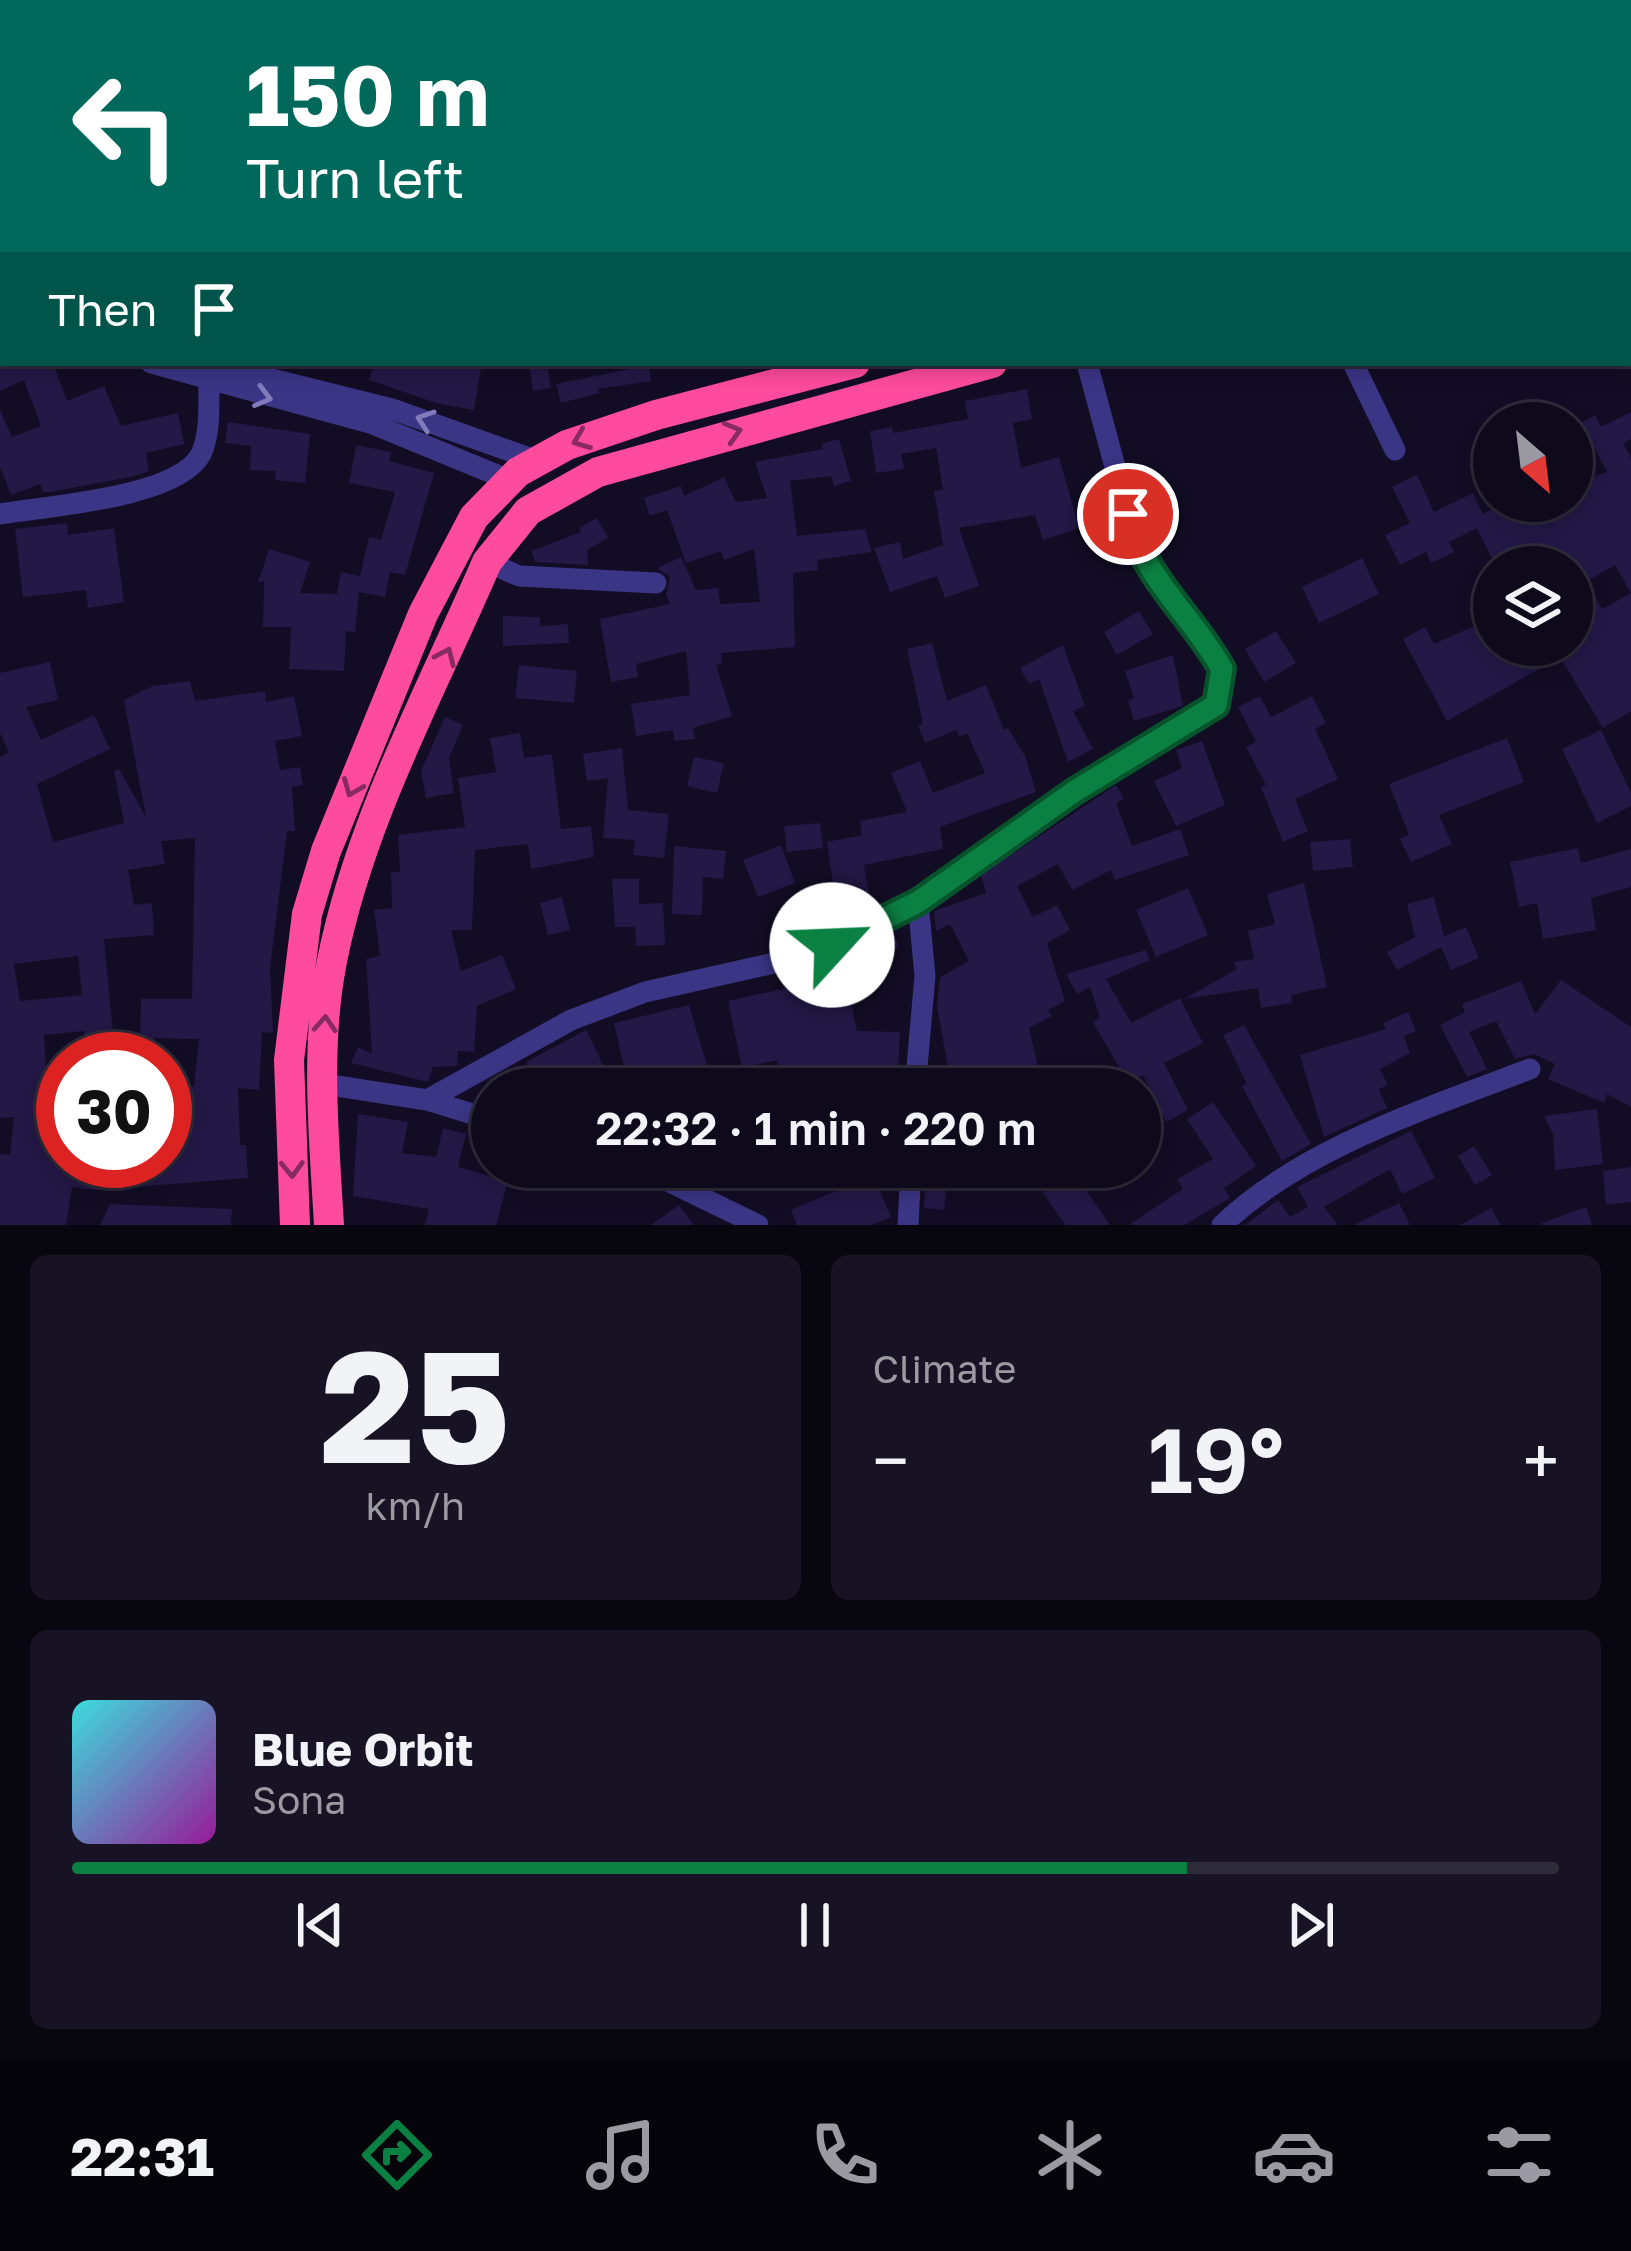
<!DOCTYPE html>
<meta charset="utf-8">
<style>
:root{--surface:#0e0a1b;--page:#171324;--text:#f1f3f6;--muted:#9b9aa3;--line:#2e2b3a;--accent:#0b8043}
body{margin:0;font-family:"Golos Text",sans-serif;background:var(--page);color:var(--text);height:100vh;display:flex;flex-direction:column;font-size:45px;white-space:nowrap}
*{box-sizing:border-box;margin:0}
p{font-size:39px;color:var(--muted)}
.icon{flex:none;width:66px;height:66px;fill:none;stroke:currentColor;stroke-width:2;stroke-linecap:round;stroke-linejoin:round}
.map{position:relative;height:1225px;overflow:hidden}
.side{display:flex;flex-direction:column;gap:30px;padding:30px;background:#08060f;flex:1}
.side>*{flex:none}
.banner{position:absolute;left:0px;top:0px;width:1632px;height:366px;box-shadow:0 6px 18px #0003,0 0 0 3px var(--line);background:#00695c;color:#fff;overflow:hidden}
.needle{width:78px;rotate:152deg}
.buttons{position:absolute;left:1473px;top:402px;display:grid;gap:24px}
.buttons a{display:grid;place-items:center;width:120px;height:120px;border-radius:50%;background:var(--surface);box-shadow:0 6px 18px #0003,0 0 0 3px var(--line);font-size:60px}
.speed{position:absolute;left:36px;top:1032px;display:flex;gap:24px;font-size:60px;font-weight:700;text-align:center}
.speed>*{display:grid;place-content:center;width:156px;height:156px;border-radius:50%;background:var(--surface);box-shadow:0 6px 18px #0003,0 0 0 3px var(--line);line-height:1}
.speed .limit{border:18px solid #d22;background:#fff;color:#111}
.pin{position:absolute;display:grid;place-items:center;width:102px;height:102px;color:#fff;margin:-51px;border:6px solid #fff;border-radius:50%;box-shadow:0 3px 12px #0007}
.me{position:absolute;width:132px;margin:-66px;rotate:65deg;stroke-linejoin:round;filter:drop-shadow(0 0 9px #0008)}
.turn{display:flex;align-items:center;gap:42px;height:252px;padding:0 48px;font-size:54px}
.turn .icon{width:156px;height:156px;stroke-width:2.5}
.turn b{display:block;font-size:84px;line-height:102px}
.then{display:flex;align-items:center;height:114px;padding:0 48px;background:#0003;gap:24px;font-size:45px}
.big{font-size:90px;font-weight:600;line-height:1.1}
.side .card{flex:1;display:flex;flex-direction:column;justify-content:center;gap:18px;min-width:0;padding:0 42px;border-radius:18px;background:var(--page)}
.side .dial{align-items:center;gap:0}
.dial b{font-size:156px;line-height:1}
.song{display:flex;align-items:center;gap:36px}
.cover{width:144px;height:144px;border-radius:18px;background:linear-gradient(135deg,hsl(180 70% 55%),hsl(300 70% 35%))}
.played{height:12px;border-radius:6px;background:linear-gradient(90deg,var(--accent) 75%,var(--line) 75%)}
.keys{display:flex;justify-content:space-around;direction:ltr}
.heat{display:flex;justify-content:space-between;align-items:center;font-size:66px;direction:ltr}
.side .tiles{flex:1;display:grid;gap:30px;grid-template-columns:1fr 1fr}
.card:last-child{grid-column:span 2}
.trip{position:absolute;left:471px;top:1068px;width:690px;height:120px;border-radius:60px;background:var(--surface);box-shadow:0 6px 18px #0003,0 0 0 3px var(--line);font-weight:600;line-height:120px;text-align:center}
.menu{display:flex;height:192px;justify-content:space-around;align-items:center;background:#06040b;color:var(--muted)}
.menu .icon{width:84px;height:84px}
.menu .on{color:var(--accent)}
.menu b{font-size:54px;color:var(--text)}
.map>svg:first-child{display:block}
.building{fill:#231846;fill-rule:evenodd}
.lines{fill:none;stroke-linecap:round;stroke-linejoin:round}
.minor{stroke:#3b3586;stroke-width:21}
.highway{stroke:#ff4b9d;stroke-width:30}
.oneway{stroke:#817bbc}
.oneway2{stroke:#882c60}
.route-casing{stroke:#07532c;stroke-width:30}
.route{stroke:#0b8043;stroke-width:21}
</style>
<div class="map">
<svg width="1631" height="1225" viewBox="0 0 1631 1225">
<rect width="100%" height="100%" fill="#120d24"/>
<path class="building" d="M0,363h60l-6,3 13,35 37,-15 17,40 57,-13 6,31 -38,9 3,18 -14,5 -84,16h-8l-3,-8 -29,11 -11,-28v-57l12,27 29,-11 -17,-46 -24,11z
M374,363h108l-8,47 -38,-7 -67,-23z
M529,363h18l4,25 -18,3z
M649,365l2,16 -53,8 1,4 -38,10 -5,-19z
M1027,389l5,30 -19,4 8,45 38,-11 20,71 -36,12 -8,-25 -76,13 20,58 -34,12 -8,-22 -47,16 -16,-44 26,-6 3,17 40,-14 -9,-54 9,-1 -7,-42 -35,6 3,15 -28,4 -6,-42 22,-4 1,6 75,-14 -3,-18z
M1631,412v27l-8,4 8,15v253l-28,17 -43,-71 -113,64 -44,-82 22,-12 9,17 60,-27v28h78v-78h-10l-13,-22 -38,22h-15l-19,-39 -28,14 5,10 -23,11 -5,-11 -26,13 -15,-30 25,-12 -18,-36 25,-12 17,37 39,-19 10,21 23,-13h73l-6,-17 34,-12 -16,-31 -7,4 -10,-18 21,-12 6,12zM1615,565l16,28 -29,16 -15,-28z
M228,422l82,12 -5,49 -30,-3 1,-9 -26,-1 1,-24 -26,-3z
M839,439l12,42 -17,5 -3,-10 -41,5 7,55 68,-7 7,23 -55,8 1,10 -25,3 2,74 -74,6 1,11 -6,1 16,51 -39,12 2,11 -21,2 -1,-11 -37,6 -5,-32 59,-9 -4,-44 -50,13 2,13 -27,5 -11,-63 70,-15 -4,-10 4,-17 -13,-9 24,-11 15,33 22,-2 2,16 40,-2 -6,-53 -30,11 -3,-9 -35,12 -19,-53 -17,6 -6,-18 37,-12 3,10 40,-19 12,25 31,-4 -12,-36 68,-13 -2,-5z
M356,445l35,7 -2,9 45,12 -29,102 -15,-3 -5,25 -26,-5 -4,40 -9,-1 -2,40 -55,-2 2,-42h-28l1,-46 -6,2 11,-34 41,13 -10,31 37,1 4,-22 19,4 9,-39 12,3 14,-48 -46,-9z
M597,518l11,20 -21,12 1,15 -53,-3 -4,-11 50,-19 -2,-4z
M67,523l1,12 46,-7 10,74 -36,6 -2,-18 -63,7 -8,-68z
M1362,558l17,36 -60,29 -17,-36z
M1139,611l14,23 -36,21 -13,-23z
M503,616l37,1v9l28,-2 1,19 -66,3z
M1276,631l20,32 -32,19 -19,-33z
M932,643l15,58 39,-16 18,45 4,-2 17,28 11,36 -96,35 3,22 -79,16 6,35 -34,6 -9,-64 35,-7 -2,-14 47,-9 -16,-39 29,-12 13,32 52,-20 -18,-40 -8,4 -3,-7 -31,13 -7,-17 5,-2 -16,-75z
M1063,645l22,61 -12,5 20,38 -25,13 -29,-83 -10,5 -9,-16z
M1173,655l10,51 -49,15 -6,-21 6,-2 -9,-27z
M50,662l8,38 -32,7 15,33 53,-25 16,34 -73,35 16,58 71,-19 -10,-52 5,-2 27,48 -22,-117 29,-14 37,-5 5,20 70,-10 1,11 28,-6 8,40 -27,5 5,29 20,-3 3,18 -11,2 3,44h-8l-17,137 3,65 -11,-1 -3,58 -21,-2 2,57h6l2,33 -152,12 -24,-3 -6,38h-66v-71l10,1 4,-38 -14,1v-361l9,-5 -9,-19v-60zM195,838l-3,161h-51l-1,39 59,1 -5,47 -28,3 5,62 -6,-1v11h-28v7l-74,-7v-90l-17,2 -2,-38 40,-4 1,25 30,-1 -11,-116 50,-4 -2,-32 -18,2 -6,-35 37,-6 -4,-23zM78,956l4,39 -62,6 -6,-37z
M519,665l58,6 -3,32 -59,-5z
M1260,696l11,21 41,-21 14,27 -11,6 23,50 -43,20 13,32 -25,11 -22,-55 5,-2 -20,-38 10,-6 -18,-34z
M445,717l18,8 -14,33 5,35 -28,5 -5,-27z
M1601,730l30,63v13l-34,17 -35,-74z
M520,733l4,25 28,-4 9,75 30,-3 3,31 -63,12 -3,-25 -53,6 -3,80h-21l10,41 41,-16 14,34 -39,17 -3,46 -16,-1 -1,15 -24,1 -5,15 -77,-19 7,-16 14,7 -6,-95 14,-3 -6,-46 18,-2 -1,-36h9l-2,-37 67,-8 -7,-49 38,-6 -6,-34z
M1507,738l17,44 -85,33 13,29 -41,18 -11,-23 9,-4 -20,-51z
M1202,741l23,64 -49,21 -22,-45 28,-13 -6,-18z
M622,748l6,62 41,4 -5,44 -31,-3 2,-15 -32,-2 5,-60 -21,3 -4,-27z
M694,757l30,6 -7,30 -30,-7z
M1116,785l8,14 -8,4 16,43 48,-17 9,26 -74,25 -4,-10 -39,20 -14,-26 -41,22 16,31 24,-12 13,25 -23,13 18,58 -17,9 4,6 -23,12 12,51 41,-11 4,16 33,-17 -26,-45 7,-4 -10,-31 -13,7 -11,-20 80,-24 4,10 -44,19 25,44 49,-25 23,45 -39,20 24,47 -22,12 -23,-47 -27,14h-186l1,-12 18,-4 -12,-66 3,-30 29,-16 -19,-37 -14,7 -2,-20 52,-18 -5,-18z
M820,823l3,25 -36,4 -3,-26z
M1350,839l3,28 -40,4 -3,-29z
M781,845l14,38 -37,14 -15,-37z
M674,846l52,5 -3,28 -20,-2 -1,38 -30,-1z
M1578,848l3,15 50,-14v38l-40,11 5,32 -53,9 -6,-36 -18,4 -9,-45z
M612,879h27v25l24,-1 2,42 -29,1 -1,-19h-20z
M1304,883l23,104 -36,8 1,8 -31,5 -3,-20 -74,11 53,-30 -3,-7 20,-3 -6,-28 27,-7 -8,-30z
M1188,888l20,47 -52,22 -20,-47z
M562,897l8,33 -22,5 -8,-32z
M1434,897l10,39 22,-9 13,31 -28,12 -10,-23 -44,23 -10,-18 28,-15 -8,-33z
M893,932l6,15 -48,17 -4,-11z
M845,975l12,56 43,1 -3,57h-25l1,-17 -89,17 -7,-29 -35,8 -14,-67z
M1561,980l70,47v80l-24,-13 -3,9 -56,-24 7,-15 -21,-10 -19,5 -19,-38 -27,11 18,37 -20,8 -27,-52 25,-13 -3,-8 59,-23 14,33z
M689,1005l25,84h-85l-15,-66z
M1408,1012l8,19 -12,5 6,17 -30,16 8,16 -9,4 8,19 -63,29 -24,-82 86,-26 -3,-6z
M1244,1025l67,119 -29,17 -40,-75 5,-2 -24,-49z
M586,1030l27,55 -25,4 -5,-22 -16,8 -36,-2 -5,-11z
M1213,1102l43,64 -32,22 6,10 -46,27h-55l54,-36 -6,-10 36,-20 -26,-40z
M1597,1109l6,55 -48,6 -2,-36 -9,-18z
M358,1114l50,8 -6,31 34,4 7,-29 23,6 -8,33 50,14 -12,44h-71l4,-16 -76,-13z
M1411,1131l24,47 -33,16 -12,-25 -66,38 14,18h-93l33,-25 12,17 18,-10 -11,-20z
M1474,1146l18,29 -17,10 -17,-29z
M673,1167h39l-8,15z
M718,1167h53l1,4 -49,15z
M926,1167h23l-5,43 -20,-2z
M1025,1167h45l40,58h-45z
M1631,1167v35l-25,3 -3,-34z
M873,1175l18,42 -19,8h-75l-6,-15z
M1399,1203l11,22h-56z
M110,1204l122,5 -1,16h-131z
M679,1205l15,20h-43z
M1586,1207l6,18h-50v-2z
M1491,1208l10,17h-41z"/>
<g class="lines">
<path class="minor" d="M109,0l1,3
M1091,0l3,3
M1545,0l2,3
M1341,3l21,-3
M0,244l3,3
M0,271l3,3
M0,325l3,-2
M151,363l222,61 136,56
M207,363l185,46 143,51
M1353,363l42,87
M0,514c47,-8 178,-16 201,-60 11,-23 7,-58 8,-83
M487,562l32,14 137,7
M324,1084l103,16 65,20
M915,1089l10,-113 -7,-74
M427,1100l144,-80 74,-28 134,-30 77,-28 62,-32 118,-85 180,-112 6,-36 -84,-117 -51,-189
M639,1167l119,58
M908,1225l3,-58
M1222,1225c82,-78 204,-116 308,-156"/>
<path class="highway" d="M1629,182h2
M1629,204l2,-1
M295,1225l-6,-165 18,-146 19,-63 97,-237 51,-97 44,-45 49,-27 89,-30 199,-52
M329,1225c-5,-87 -14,-178 3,-264 28,-141 99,-269 155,-399l41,-51 70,-39 394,-109"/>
</g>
<defs><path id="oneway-chevron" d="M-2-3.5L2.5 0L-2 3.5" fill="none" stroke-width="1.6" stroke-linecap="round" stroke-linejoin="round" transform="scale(3)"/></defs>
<g class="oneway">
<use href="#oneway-chevron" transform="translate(263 397) rotate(15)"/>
<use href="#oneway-chevron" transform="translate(425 420) rotate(-161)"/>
</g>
<g class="oneway2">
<use href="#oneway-chevron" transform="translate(733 432) rotate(-16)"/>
<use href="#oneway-chevron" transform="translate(581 440) rotate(159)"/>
<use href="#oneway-chevron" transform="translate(446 656) rotate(-66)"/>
<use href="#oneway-chevron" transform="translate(352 788) rotate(112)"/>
<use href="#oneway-chevron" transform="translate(325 1024) rotate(-86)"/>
<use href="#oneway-chevron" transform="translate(292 1169) rotate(88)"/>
</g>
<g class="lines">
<defs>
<path id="route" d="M832,945l86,-43 157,-111 141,-86 6,-36c-33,-58 -77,-88 -94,-155"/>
</defs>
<use href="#route" class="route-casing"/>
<use href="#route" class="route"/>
</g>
</svg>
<div class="buttons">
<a><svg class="needle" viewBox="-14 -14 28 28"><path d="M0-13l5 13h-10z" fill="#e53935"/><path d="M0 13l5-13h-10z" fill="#9b9aa3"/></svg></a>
<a><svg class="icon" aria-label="layers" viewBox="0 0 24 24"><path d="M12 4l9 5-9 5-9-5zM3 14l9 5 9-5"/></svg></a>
</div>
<div class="speed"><div class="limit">30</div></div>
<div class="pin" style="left:1128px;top:514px;background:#d93025"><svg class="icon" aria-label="arrive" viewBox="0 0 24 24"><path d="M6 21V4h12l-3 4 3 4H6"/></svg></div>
<svg class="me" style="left:832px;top:945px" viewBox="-20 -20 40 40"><circle r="19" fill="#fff"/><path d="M0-13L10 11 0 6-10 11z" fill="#0b8043"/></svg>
<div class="trip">22:32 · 1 min · 220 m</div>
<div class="banner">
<div class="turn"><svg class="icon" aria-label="left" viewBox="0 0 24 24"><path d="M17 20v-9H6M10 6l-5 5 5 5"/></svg><div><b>150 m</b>Turn left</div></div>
<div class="then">Then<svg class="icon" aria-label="arrive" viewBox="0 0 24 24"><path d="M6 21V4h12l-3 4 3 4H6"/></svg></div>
</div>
</div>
<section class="side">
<div class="tiles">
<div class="card dial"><b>25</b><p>km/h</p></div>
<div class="card"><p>Climate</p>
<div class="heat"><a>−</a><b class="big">19°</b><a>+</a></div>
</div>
<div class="card">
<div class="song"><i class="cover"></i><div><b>Blue Orbit</b><p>Sona</p></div></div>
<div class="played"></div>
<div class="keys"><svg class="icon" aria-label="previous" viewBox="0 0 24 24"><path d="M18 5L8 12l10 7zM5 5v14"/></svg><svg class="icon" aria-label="pause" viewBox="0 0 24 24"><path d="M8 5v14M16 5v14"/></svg><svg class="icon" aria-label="next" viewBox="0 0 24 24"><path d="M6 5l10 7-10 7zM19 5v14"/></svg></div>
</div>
</div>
</section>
<nav class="menu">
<b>22:31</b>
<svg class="icon on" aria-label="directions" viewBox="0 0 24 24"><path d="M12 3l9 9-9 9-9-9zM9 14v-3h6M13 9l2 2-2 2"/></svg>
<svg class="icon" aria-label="music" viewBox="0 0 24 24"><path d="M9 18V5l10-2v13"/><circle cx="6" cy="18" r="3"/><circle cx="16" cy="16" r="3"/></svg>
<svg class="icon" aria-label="phone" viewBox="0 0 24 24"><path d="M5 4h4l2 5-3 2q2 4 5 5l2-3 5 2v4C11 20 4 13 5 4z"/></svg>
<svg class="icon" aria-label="climate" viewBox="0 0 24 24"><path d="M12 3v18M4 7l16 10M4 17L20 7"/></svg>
<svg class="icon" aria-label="car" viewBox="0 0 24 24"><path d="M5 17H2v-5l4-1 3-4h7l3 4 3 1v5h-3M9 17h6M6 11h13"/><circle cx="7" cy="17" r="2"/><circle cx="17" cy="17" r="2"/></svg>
<svg class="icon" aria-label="filters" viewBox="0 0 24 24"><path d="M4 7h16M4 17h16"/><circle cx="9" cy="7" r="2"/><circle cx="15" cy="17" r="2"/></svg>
</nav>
